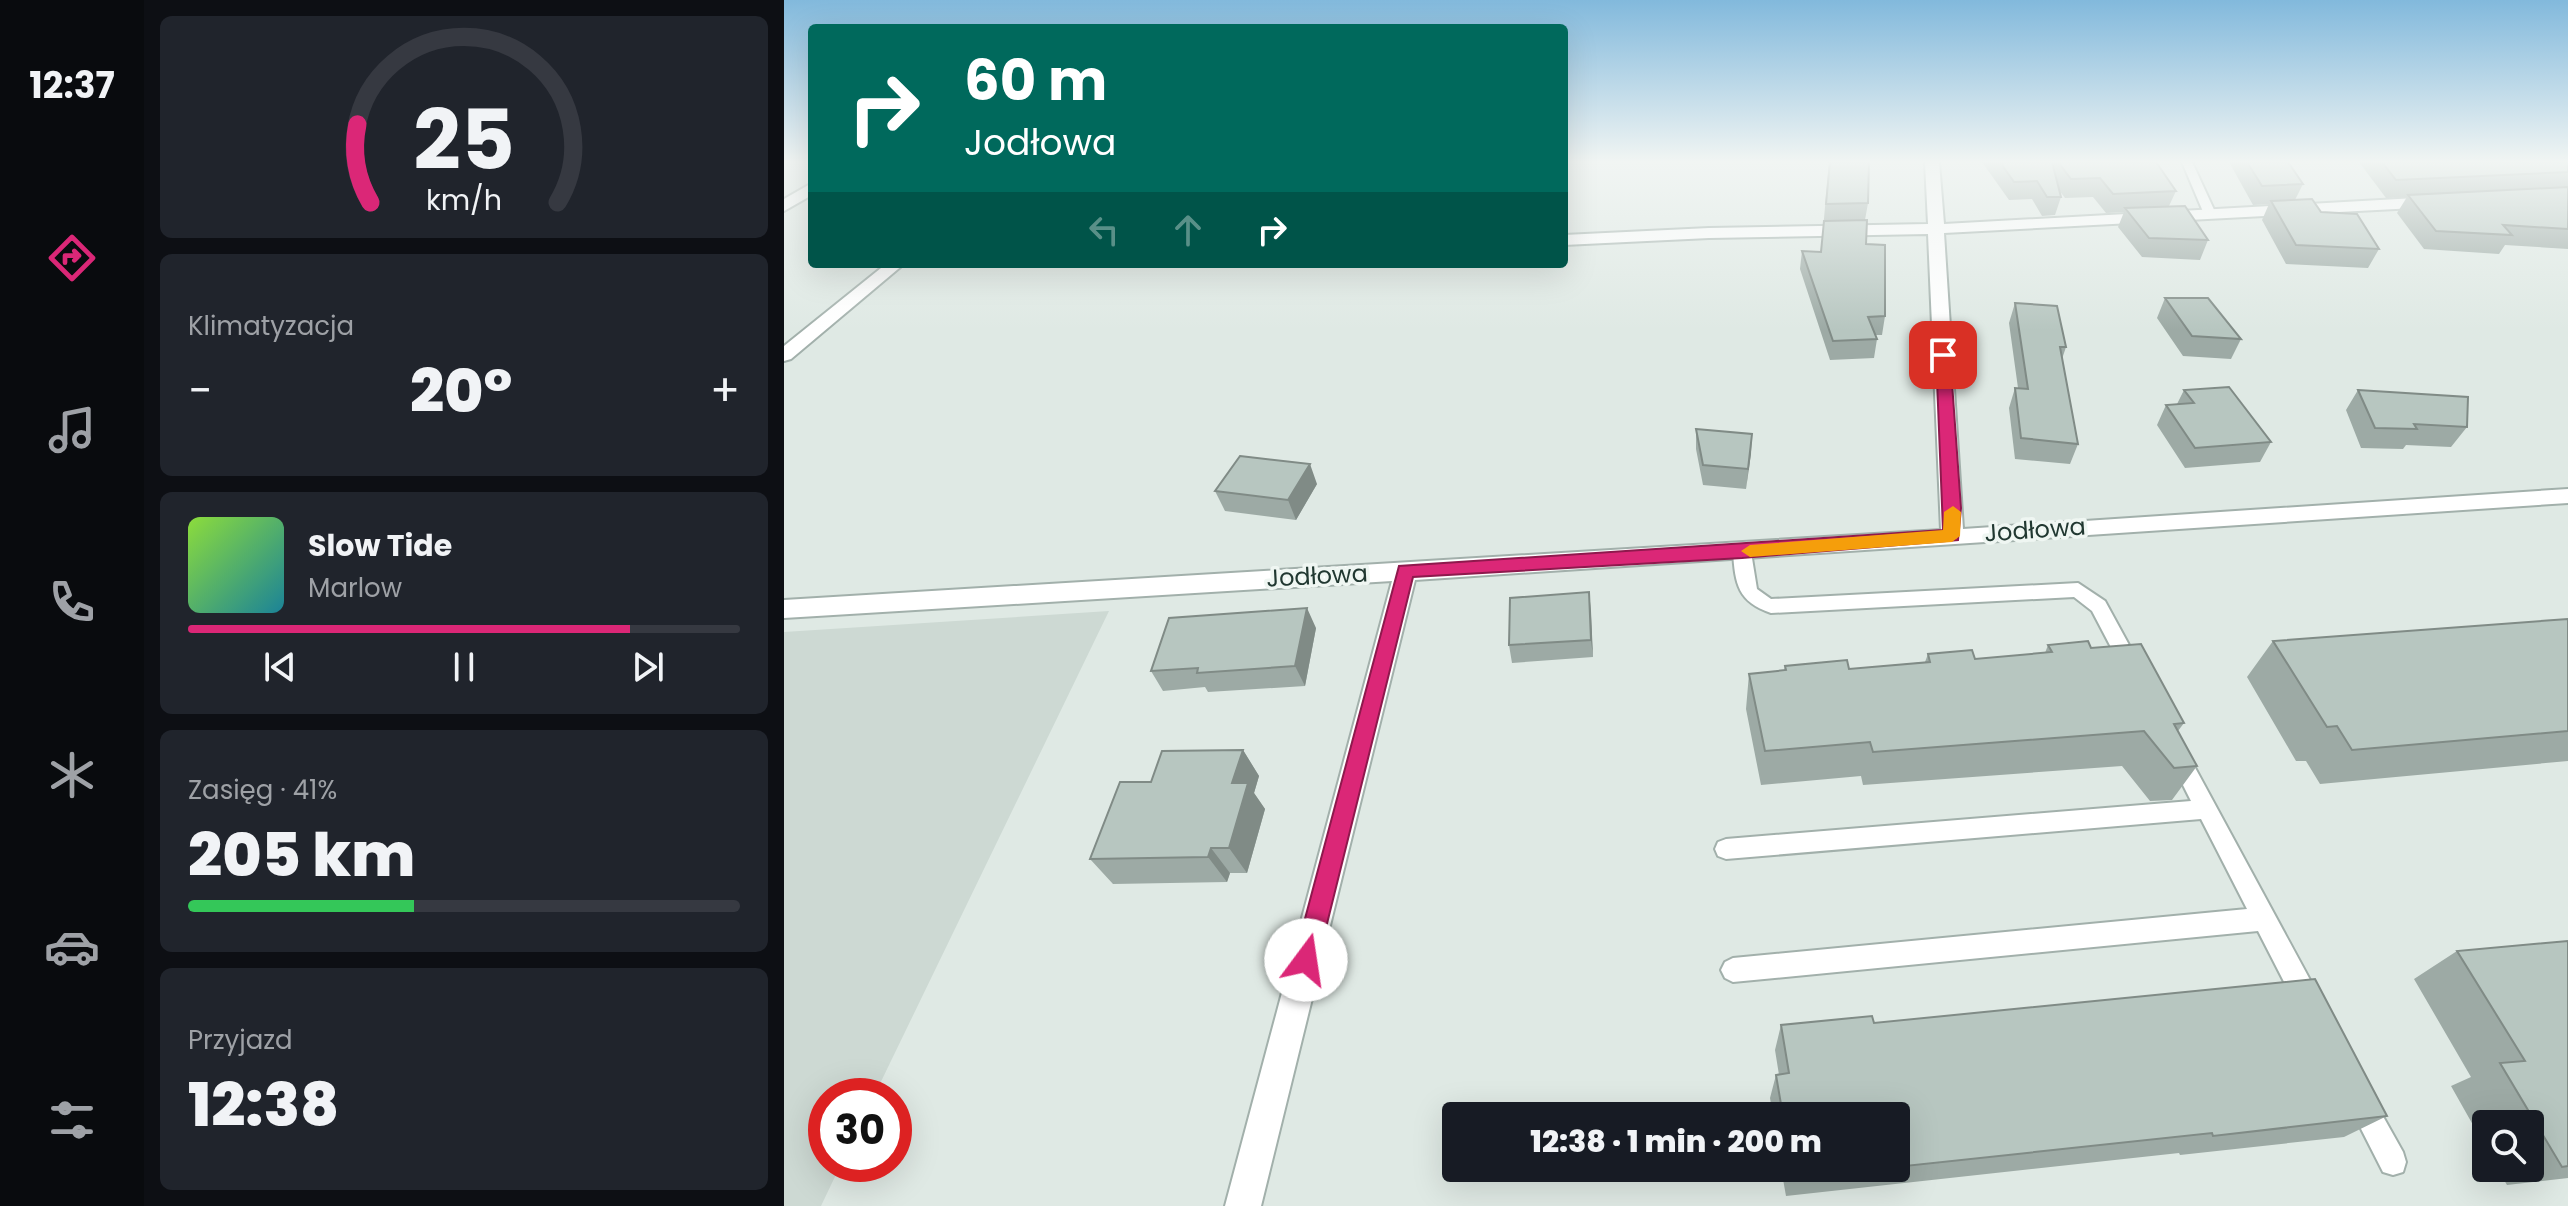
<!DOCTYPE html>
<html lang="pl">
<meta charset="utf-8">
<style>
:root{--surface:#171b24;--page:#20242c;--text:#f1f3f6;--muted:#9ea1a6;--line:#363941;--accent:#db2777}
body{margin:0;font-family:Poppins,sans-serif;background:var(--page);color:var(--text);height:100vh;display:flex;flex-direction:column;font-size:30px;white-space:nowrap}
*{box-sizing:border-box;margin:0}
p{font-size:26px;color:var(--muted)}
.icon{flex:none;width:44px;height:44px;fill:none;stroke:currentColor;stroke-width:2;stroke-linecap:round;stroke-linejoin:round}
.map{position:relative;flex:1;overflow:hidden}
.sheet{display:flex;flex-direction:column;gap:16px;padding:16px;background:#0d0f14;width:640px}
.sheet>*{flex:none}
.top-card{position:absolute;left:24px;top:24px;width:760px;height:244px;border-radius:8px;box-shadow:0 8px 32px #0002;background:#00695c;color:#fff;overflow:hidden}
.fabs{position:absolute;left:1688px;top:1110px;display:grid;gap:16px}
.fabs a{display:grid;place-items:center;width:72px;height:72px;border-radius:8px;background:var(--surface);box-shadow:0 8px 32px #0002;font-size:40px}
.speed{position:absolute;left:24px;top:1078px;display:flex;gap:16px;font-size:40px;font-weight:700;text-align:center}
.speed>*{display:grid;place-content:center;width:104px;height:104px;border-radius:50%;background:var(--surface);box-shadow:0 8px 32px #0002;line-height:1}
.speed .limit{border:12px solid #d22;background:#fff;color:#111}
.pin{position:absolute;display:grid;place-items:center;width:68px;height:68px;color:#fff;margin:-34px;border-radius:16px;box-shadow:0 4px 12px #0006}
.me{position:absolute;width:88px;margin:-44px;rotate:14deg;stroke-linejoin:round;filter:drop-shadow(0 0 6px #0008)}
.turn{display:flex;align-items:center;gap:28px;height:168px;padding:0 24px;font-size:36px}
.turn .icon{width:104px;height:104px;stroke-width:2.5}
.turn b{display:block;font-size:56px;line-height:68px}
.lanes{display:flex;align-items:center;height:76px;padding:0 24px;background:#0003;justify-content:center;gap:40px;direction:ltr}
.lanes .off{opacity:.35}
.big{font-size:60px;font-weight:800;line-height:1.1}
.sheet .widget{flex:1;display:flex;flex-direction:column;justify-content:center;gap:12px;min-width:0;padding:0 28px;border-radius:12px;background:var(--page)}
.sheet .dial{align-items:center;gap:0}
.dial svg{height:208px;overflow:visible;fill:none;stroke:var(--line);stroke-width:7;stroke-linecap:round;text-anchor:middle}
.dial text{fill:var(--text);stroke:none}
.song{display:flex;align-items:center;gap:24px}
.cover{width:96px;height:96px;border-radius:12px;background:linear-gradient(135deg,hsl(90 70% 55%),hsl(190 70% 35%))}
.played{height:8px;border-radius:4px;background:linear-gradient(90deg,var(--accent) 80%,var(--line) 80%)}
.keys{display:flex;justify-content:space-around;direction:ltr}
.heat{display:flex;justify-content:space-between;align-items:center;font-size:44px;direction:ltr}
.charge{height:12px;border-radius:6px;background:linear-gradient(90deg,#34c759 41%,var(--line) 0)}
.trip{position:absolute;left:658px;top:1102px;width:468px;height:80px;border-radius:8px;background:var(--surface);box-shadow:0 8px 32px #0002;font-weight:800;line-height:80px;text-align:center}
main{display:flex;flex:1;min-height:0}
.menu{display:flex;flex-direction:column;width:144px;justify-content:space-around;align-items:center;background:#090b0e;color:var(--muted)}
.menu .icon{width:56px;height:56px}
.menu .active{color:var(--accent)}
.menu b{font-size:36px;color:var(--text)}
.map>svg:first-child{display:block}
.built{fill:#cdd9d3}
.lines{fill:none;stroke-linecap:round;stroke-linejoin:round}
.lane-casing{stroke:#a2b0ab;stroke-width:4}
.street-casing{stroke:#a2b0ab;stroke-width:4}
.lane{fill:#fff;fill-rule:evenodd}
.street{fill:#fff;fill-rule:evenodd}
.wall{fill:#9daaa5}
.shaded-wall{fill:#808b86}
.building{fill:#b7c6c0;stroke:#808b86;stroke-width:2}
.route{fill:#db2777;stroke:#8e194d;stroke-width:2}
.slow{fill:#f59e0b}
.labels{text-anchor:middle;stroke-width:7;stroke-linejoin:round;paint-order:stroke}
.street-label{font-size:24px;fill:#213831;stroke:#eff6f2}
</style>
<main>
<nav class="menu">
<b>12:37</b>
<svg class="icon active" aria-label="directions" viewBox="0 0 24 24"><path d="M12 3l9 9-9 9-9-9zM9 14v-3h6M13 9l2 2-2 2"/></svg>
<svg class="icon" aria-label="music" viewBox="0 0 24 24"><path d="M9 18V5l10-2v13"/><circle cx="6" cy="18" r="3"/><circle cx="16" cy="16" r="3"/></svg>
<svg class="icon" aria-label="phone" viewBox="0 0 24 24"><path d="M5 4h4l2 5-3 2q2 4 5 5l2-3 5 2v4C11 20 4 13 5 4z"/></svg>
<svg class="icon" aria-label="climate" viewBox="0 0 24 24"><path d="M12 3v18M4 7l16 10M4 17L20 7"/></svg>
<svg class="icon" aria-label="car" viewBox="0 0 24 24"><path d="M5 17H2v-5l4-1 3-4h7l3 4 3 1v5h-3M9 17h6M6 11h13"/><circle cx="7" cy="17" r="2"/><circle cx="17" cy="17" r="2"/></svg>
<svg class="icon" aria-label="filters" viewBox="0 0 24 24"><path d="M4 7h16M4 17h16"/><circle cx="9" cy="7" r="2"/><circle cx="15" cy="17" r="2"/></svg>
</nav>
<section class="sheet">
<div class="widget dial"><svg viewBox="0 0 100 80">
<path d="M14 69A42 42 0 1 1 86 69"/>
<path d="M14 69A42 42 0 0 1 9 39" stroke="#db2777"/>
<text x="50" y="56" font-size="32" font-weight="700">25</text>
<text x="50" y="72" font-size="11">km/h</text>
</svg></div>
<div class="widget"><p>Klimatyzacja</p>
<div class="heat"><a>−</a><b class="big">20°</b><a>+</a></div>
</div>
<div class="widget">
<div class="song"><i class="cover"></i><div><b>Slow Tide</b><p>Marlow</p></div></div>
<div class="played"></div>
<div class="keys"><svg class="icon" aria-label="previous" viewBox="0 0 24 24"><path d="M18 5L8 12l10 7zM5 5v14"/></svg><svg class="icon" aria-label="pause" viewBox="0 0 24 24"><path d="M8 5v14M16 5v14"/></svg><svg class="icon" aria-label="next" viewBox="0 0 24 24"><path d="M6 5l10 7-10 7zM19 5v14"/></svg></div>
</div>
<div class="widget"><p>Zasięg · 41%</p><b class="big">205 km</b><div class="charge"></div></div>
<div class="widget"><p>Przyjazd</p><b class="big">12:38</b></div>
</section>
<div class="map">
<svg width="1784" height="1206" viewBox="0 0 1784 1206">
<rect width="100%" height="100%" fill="#dfe9e4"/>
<path class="built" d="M325,611l-235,485h-48v68h15l-20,42h-37v-574z"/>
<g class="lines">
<defs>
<path id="lane" d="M1398,162h10l24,52 -2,3 -10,-3z
M958,546l9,6 6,37 14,10 307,-16 27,18 36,66 -3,5h-14l-32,-61 -18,-14 -303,16c-33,-11 -36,-29 -38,-61z
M1395,748l7,3 130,240 3,9 -3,9 -9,3 -9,-3 -40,-78 -525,51 -8,-4 -4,-8 4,-8 8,-4 514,-49 -46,-90 -475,40 -8,-3 -3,-7 3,-7 8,-3 465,-38 -22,-44 3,-6z
M1578,1091l9,4 32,57 3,10 -3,10 -10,3 -10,-3 -30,-59 -4,-9 4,-9z"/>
<path id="street" d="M1141,162h14l5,62 490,-27 8,5 -8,5 -490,26 19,296 605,-40v14l-1153,77 -154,626h-36l167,-625 -608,37v-18l1157,-70 -13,-296 -219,4 -145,7v-10l145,-7 219,-4z
M28,183v12l-28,16v-12z
M102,264h18l-113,95 -7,2v-15z"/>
</defs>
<use href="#lane" class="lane-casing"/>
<use href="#street" class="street-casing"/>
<use href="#lane" class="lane"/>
<use href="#street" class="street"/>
</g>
<path class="wall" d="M1045,162l39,41 -3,17 1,24 19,72 -3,19h-6l1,4 -3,19 -44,2 -30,-91 2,-18 19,1z
M1198,162h174l20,29 -7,15 39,34 -8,20 -58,-3 -24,-30 6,-15 -18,1 -13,-16 -28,1 -6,-8 2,7 -6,18 -13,1 -10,-17 -23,1z
M1445,162h59l15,22 -8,16 26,12 58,37 -11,19 -82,-4 -24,-44 7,-16 -16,1z
M1575,162h209v87l-63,-4 -6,9 -75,-5 -27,-36 10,-16 -21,1z
M1381,298l76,41 -10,20 -48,-3 -26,-38z
M1231,303l51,44 -4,12 16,85 -8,20 -55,-5 -6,-51 6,-20h3l-9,-65z
M1400,390l87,52 -11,20 -75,6 -28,-43 9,-20 11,-1z
M1574,390l109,37 -16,20 -45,-2 -3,4 -42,-1 -15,-38z
M912,429l56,5 -6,55 -43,-4 -7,-36z
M533,484l-21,36 -71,-9 -10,-20z
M805,592l4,65 -81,6 -3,-18z
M1784,619v142l-248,23 -14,-23h-10l-49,-84 26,-36z
M532,628l-11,58 -97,6 -3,-5 -42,4 -12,-20z
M1264,645l43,3 93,75 -6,8 19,35 -25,34 -22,1 -28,-35 -259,19 -2,-9 -100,9 -15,-76 3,-35 35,-4 1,-4 64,3 76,-7 3,-8 47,5 70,-6z
M459,750l16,26 -5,17 11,16 -18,64h-17l-3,9 -114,2 -23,-25 61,-77z
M1784,941v237l-61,7 -10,-17h33v-44h-44v24l-35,-62 20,-9 -57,-98 43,-28z
M1090,1023l513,93 -43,21 -164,18 -1,-2 -393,43 -5,-28h115v-52h-123l-3,-18 6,-23h3l-4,-25 6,-25z"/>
<path class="shaded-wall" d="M968,434l-1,20 -5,35 2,-20z
M526,464l7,20 -21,36 -8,-20z
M805,592l2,19 2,46 -2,-17z
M523,608l9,20 -11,58 -10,-20z
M459,750l16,26 -5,17 11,16 -18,64 -18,-25 3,-65z
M427,848l19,25 -3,9 -19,-25z"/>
<path class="building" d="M1046,162h39l-1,41 -42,1z
M1216,162h52l9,35h-14l-10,-16 -23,1z
M1274,162h98l20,29 -63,3 -13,-16 -29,1z
M1463,162h41l15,22 -41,2z
M1598,162h186v10l-172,8z
M1784,187v42l-65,-4 9,10 -76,-4 -28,-36z
M1528,199l9,13 36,2 22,35 -83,-4 -25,-44z
M1401,206l23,34 -59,-2 -24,-30z
M1083,220l-1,24 19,1v71l-17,1 9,22 -44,2 -31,-90 19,1 3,-31z
M1381,298h43l33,41 -49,-3z
M1231,303l42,3 9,41h-6l18,97 -57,-6 -6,-50 13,1z
M1445,387l42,55 -76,6 -29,-43 28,-2 -10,-13z
M1574,390l110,7 -1,30 -53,-3 3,5 -42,-1z
M912,429l56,5 -4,35 -45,-4z
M456,456l70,8 -22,36 -73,-9z
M805,592l2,48 -82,5 1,-47z
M523,608l-12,58 -98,7 1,-5 -47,3 18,-53z
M1784,619v112l-216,19 -15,-24 -10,1 -54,-86z
M1304,641l3,7 50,-4 43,79 -10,1 23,42 -23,2 -30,-37 -271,21 -3,-10 -105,9 -16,-77 37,-4 -1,-4 62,-6 2,9 81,-7 -2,-8 44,-4 3,9 77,-7 -4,-7z
M459,750l-11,33h16l-19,65h-18l-3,9 -118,2 30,-77h31l11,-31z
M1784,941v225l-6,1 -62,-104 25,-2 -68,-110z
M1531,979l72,137 -174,20 -1,-3 -316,34v-51h-113l-7,-41 13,-2 -8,-48 91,-9 2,7z
M1007,1168h97l-95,10z"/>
<linearGradient id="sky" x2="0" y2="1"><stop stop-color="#82b9dc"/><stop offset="0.49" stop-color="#f1f5f3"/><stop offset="1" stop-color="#f1f5f3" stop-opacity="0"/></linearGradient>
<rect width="1784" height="330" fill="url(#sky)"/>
<path class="route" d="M1159,351l7,4 11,153 -3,32 -216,18 -329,19 -95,383 -4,8 -8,4 -9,-4 -3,-8 105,-394 544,-36 -7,-175z"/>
<path class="slow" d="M1169,506l8,6 -1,24 -8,6 -202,15 -9,-6 9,-6 193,-15 1,-18z"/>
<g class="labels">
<g class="street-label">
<text transform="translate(1251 530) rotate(-4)" y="8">Jodłowa</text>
<text transform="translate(533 576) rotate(-3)" y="8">Jodłowa</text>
</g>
</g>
</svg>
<div class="fabs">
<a><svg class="icon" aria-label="search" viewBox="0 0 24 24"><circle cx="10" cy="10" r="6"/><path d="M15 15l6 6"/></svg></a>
</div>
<div class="speed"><div class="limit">30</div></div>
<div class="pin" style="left:1159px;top:355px;background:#d93025"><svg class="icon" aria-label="arrive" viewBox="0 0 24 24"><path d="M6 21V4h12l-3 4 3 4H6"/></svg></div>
<svg class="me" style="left:522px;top:960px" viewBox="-20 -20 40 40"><circle r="19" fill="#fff"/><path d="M0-13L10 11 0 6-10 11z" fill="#db2777"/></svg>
<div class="trip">12:38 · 1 min · 200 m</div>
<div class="top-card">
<div class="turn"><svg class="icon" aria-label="right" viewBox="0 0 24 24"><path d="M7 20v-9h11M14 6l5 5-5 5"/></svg><div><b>60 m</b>Jodłowa</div></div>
<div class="lanes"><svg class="icon off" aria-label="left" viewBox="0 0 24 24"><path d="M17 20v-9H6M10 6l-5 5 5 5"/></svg><svg class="icon off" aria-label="ahead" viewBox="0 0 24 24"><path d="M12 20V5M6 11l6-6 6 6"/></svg><svg class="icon" aria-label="right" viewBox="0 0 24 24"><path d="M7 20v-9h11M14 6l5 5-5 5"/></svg></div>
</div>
</div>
</main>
